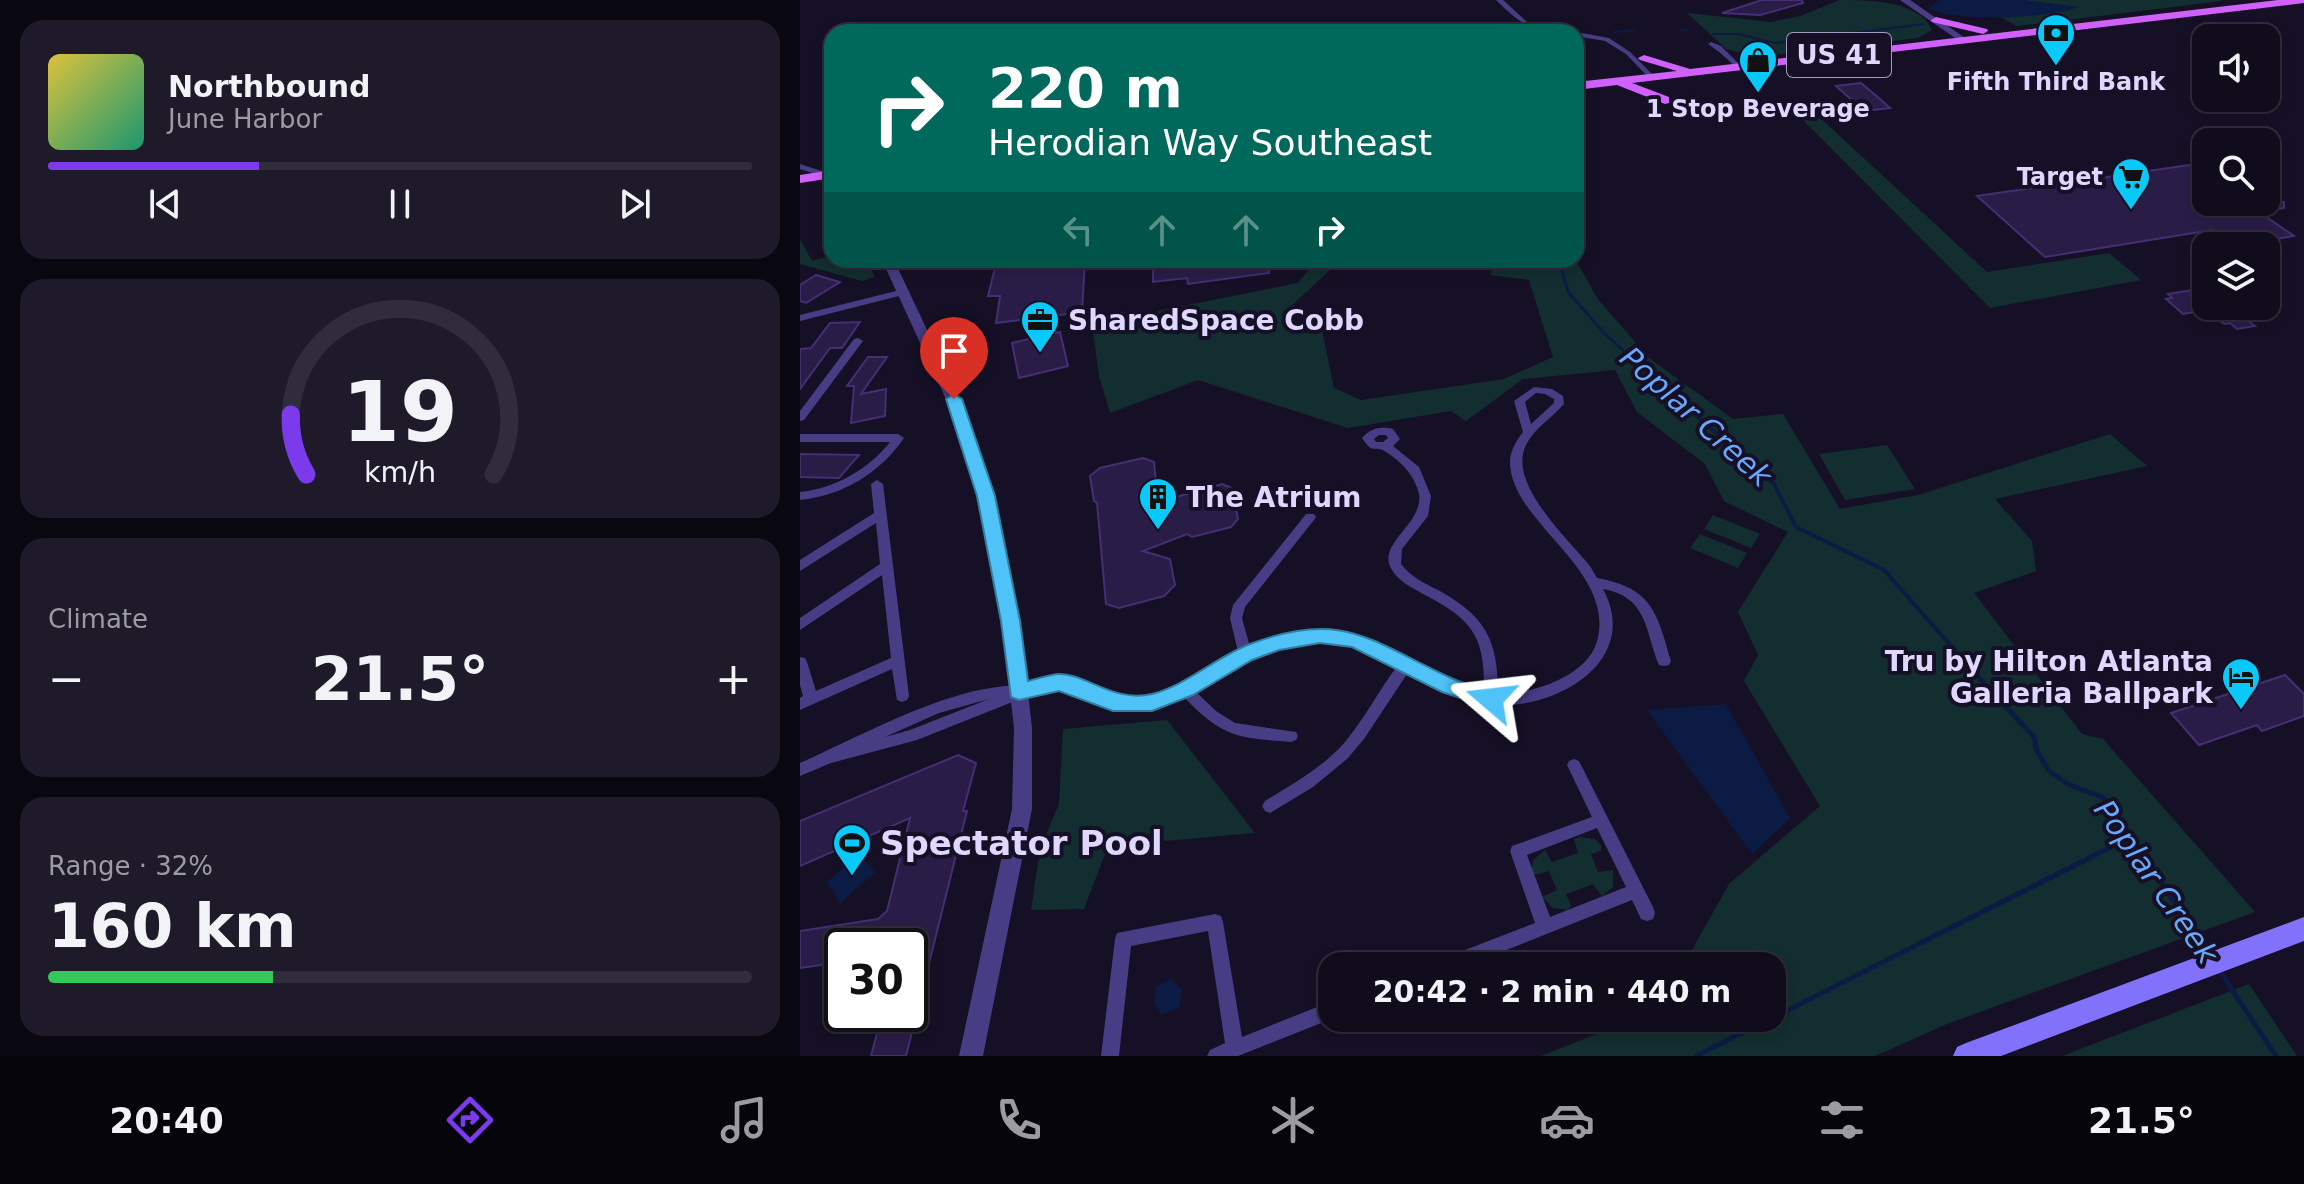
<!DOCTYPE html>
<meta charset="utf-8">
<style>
:root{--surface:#100c1c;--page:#1e1a29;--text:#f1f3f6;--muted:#9c9ba3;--line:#302c3b;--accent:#7c3aed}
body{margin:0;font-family:"DejaVu Sans",sans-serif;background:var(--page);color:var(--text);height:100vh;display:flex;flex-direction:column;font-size:30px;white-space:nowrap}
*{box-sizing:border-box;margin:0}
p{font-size:26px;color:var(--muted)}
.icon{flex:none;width:44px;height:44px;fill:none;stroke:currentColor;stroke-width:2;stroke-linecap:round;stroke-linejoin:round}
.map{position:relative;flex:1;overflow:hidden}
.drawer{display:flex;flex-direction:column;gap:20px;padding:20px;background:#09070f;width:800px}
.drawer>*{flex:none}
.top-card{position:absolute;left:24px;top:24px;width:760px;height:244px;border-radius:24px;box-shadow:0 4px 12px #0003,0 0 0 2px var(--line);background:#00695c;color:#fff;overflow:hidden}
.tools{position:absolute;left:1392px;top:24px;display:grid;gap:16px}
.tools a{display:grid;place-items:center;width:88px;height:88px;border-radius:16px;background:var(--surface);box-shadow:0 4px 12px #0003,0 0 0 2px var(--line);font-size:40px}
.speed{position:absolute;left:24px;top:928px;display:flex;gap:16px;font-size:40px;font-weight:700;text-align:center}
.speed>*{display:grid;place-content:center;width:104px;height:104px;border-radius:50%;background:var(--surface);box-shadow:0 4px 12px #0003,0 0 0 2px var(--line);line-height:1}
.speed .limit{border:4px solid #111;border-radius:12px;background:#fff;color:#111}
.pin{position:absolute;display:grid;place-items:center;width:68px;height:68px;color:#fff;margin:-82px -34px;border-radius:50% 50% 50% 0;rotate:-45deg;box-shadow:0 0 8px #0007}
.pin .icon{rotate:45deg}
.me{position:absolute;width:88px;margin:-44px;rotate:287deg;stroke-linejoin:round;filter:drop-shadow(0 0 6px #0008)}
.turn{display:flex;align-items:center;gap:28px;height:168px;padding:0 32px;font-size:36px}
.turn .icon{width:104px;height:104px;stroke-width:2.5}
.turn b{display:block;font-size:56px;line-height:68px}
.lanes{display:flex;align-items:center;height:76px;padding:0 32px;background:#0003;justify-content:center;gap:40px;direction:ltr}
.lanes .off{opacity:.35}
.big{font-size:60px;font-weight:700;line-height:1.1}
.drawer .card{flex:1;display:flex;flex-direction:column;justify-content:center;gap:12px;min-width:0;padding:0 28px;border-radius:24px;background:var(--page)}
.drawer .dial{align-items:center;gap:0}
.dial svg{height:208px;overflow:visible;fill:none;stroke:var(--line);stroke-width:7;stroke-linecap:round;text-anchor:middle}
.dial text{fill:var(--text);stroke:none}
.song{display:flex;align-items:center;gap:24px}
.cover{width:96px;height:96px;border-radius:12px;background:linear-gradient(135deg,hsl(50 70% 55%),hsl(160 70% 35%))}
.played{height:8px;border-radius:4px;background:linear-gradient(90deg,var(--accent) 30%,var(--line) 30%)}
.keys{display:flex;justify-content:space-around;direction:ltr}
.heat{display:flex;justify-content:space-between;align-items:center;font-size:44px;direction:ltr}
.charge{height:12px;border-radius:6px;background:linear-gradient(90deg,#34c759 32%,var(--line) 0)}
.trip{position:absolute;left:518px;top:952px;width:468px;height:80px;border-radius:24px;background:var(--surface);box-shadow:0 4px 12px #0003,0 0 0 2px var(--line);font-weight:700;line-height:80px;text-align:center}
.tabs{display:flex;height:128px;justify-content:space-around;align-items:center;background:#06050b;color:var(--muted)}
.tabs .icon{width:56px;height:56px}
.tabs .active{color:var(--accent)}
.tabs b{font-size:36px;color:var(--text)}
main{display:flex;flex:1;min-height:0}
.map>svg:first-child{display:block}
.green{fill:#132e30}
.water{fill:#0c1b44}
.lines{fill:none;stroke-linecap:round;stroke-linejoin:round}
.stream-far3{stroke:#0c1b44;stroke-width:2}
.stream-far2{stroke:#0c1b44;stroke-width:3}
.stream-far1{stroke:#0c1b44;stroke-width:4}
.stream{stroke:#0c1b44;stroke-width:5}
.building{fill:#291d47;stroke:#432f72;stroke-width:2}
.minor{fill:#463d84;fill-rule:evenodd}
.tertiary{fill:#463d84;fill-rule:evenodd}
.secondary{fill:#8271fb;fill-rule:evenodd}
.primary{fill:#d061fa;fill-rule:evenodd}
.route{fill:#4fc3f7;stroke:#337fa1;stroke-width:2}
.labels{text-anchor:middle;stroke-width:8;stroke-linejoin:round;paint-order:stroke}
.far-poi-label{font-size:24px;font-weight:bold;fill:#dfd7fe;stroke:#161026}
.shield{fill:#161026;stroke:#a39bbd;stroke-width:2}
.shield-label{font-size:26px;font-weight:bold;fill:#dfd7fe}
.poi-label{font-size:28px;font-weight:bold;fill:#dfd7fe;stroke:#161026;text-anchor:start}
.water-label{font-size:30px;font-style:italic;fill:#68a8fb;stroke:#161026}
.near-poi-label{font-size:34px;font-weight:bold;fill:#dfd7fe;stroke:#161026;text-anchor:start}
</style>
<main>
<section class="drawer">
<div class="card">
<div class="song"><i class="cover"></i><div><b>Northbound</b><p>June Harbor</p></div></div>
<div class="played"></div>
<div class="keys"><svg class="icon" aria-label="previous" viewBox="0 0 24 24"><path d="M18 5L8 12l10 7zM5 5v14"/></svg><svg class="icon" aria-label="pause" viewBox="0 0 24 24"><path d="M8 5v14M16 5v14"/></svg><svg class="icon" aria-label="next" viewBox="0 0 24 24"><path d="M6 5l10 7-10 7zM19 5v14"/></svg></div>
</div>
<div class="card dial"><svg viewBox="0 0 100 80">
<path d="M14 69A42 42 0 1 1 86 69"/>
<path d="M14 69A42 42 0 0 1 8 46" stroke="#7c3aed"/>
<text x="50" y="56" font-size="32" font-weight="700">19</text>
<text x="50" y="72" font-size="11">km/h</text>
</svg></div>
<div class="card"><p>Climate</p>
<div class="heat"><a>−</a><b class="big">21.5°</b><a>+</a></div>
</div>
<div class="card"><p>Range · 32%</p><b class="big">160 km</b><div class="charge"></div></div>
</section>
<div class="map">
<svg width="1504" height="1056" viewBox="0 0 1504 1056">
<rect width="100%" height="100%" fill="#161026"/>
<path class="green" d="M1040,0c27,0 79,0 92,30l-14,8 -162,19 -30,-8 -39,-36 84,9 29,-6z
M1222,0h198l2,1 -205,25 -17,-9 78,-10z
M1002,101l185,171 122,-19 32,27 -151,28 -204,-205z
M0,239l12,22 17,-5 16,8 22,-4 8,17 -13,4 -62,-17z
M516,260h25l-52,48 4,26 29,-3 12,57 27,12 143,-21 49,-22 -24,-77 -39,-5 5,-15h81l21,38 52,60 84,61 50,-5 57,95 78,-14 192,-61 37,32 -152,33 37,42 4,30 -62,22 108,141 21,5 152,173 -308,112 -72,32h-334l96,-38h135v-52h-89l46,-82 91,-78 -76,-125 14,-26 -20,-43 50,-80 -64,-31 -19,-37 -68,-52 -22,-42 -92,9 -57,42 -15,-10 -103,17 -150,-48 -88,33 -11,-37 -7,-52 206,-41z
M1087,445l28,44 -70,11 -26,-46z
M913,515l47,19 -9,14 -47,-19z
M900,534l47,19 -9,15 -48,-20z
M367,720l88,113 -147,13 -24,63 -53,1 9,-61 19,-45 4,-75z
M779,837l16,2 6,6v6l-10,3 7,18 15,-2v17l-11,9 -9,-12 -27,10 5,12 -3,4 -15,-2 -11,-11 15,-7 -8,-19 -14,4 -4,-3 2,-12 12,-10 7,12 26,-9 -4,-14z
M1449,984l48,72h-235z"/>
<path class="water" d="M1140,0h82l57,7c-28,11 -125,16 -151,1z
M926,704l64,114 -38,36 -105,-144z
M58,855l18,17 -36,31 -13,-21z
M371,979l11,11 -3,17 -18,8 -7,-12 2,-16z"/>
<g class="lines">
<path class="stream-far3" d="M882,30h6
M814,32l21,-2
M913,34h26l35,9 150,-19
M776,40l14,-3"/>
<path class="stream-far2" d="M759,260l9,32 38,43 64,57"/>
<path class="stream-far1" d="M868,390l106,94 22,43 88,43 98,111"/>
<path class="stream" d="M1180,679l54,58 3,14 12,20 19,13 36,14 106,158
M1419,970l57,86
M972,1018l359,-181
M896,1056l75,-38"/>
</g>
<path class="building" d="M962,0h40l1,3 -43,12 -38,-2z
M1061,83l19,16 10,9 -26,3 -28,-25z
M1389,165l17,12v25h78v6l-25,4 35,24 -61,10 -21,-16 -167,27 -68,-61z
M218,260h67l-3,52 -86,11 4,-27h-12l7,-28z
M353,260h114l2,13 -81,11 -1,-6 -34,4z
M16,275l24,7 -34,21 -6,-2v-16z
M1406,288v18h24l25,20 -18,3 -7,-6 -6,1 -18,-14 -23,4 -17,-15 6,-1 -4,-4z
M60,322l-18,26h-12l-30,41v-40l11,-1 19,-25z
M260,332l8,34 -49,12 -7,-35z
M68,357h19l-26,37 25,-5 -1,27 -34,7 3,-37h-7z
M0,454l59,1 -20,23 -39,-1z
M343,458l11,4 4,40 64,-18 10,4 6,31 -7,8 -39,10 -5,-3 -44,17 27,8 5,26 -11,11 -45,12 -13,-4 -9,-101 -3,-2 -4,-25 10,-8z
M1485,675l19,19v22l-42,15 -5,-6 -58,20 -28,-32z
M158,755l18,8 -13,48h4l-61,245h-35l11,-42h28v-68h-68v16l-42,6v-37l78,-12 9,-8 23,-93 -110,48v-45z"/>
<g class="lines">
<path class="minor" d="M696,0h7l24,22 12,4 36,6c-40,0 -50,-3 -79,-32z
M776,32l33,6 21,14 25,25 -6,1 -23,-24 -21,-13 -29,-5z
M911,42l10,4 20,20v2h-4c-10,-9 -18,-17 -29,-24z
M0,164l28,9 1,2 -4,2 -25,-8z
M104,289l5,3 -2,2 -107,27v-6z
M58,338l5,3 -59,79 -4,1v-10l54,-72z
M734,387l18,2 11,7 1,8c-12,14 -30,24 -38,41 -19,38 41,93 64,121l7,12c55,10 60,34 74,83l-2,4 -5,1 -5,-1c-14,-34 -11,-68 -56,-76 40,74 -52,124 -115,115 -28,-5 -55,-20 -79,-33l-45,68 -17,20 -34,28 -43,26 -5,-2 -3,-5 3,-5c28,-17 58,-34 80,-59 20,-24 34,-52 53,-77 -16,-9 -33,-18 -51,-23 -13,-3 -26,-1 -38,0 -48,7 -73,25 -114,49l21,20 19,12 61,9 2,4 -2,4 -5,2c-54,-4 -69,-5 -107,-45l-22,8 -29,5 -26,-5 -37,-14 -25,-2 -128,51 -86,23 -31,13v-13c54,-24 106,-53 163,-69 13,-4 27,-6 42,-8 5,0 12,1 17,0 8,-2 15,-7 23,-9 23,-2 44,11 64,17 50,16 88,-21 129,-42l-8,-34 3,-13 73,-91h8l2,3 -2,3 -69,87 -3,11 8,29c27,-10 61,-20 91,-16 29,4 56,20 80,34 20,10 41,23 63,26 1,-54 -11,-71 -59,-96 -12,-7 -26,-13 -33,-25 -17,-26 32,-46 27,-76 -4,-18 -17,-32 -33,-42 -13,-8 -12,4 -24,-14 9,-10 18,-12 31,-9l7,10 -7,7 26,21 12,29 -3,20 -26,33 -1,15c10,13 23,19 37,26 47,26 60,49 60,103 26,1 54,-7 76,-22 15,-11 23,-22 25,-40 8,-67 -91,-112 -89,-171 1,-11 7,-20 13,-28l-9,-31zM736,393l9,1 9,5v4l-23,21 -6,-22zM579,435h7l2,3 -5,4h-7l-2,-3zM189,699l-79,31 -25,7 54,-24z
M0,434h98l6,4c-24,35 -62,58 -104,62v-8c34,-3 69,-23 90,-50h-90z
M77,480l6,4 26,212 -2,4 -5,2 -5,-2 -5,-31 -92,41v-12l3,-2 -3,-11v-28l5,1 2,4 9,29 75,-33 -9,-83 -82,55v-12l80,-54 -4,-41 -76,48v-11l74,-47 -3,-29z
M774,759l5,2 74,146 2,6 -2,6 -6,2 -6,-2 -9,-19 -166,66h-29l2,-6 96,-37 -25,-72 2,-5 80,-29 -25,-52 2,-4zM797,828l29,59 -76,30 -23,-62z
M415,914l6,2 2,6 19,115 90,-36v17h2l-96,38h-31l3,-6 15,-7 -17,-112 -77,15 -12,110h-18l14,-117 2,-6z"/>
<path class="tertiary" d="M1100,0h10l58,40 -7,2z
M82,260h12l70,148 30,88 26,125 12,107v81l-49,247h-24l53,-247 2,-81 -12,-107 -24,-125 -28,-88z"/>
<path class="secondary" d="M1504,917v24l-303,115h-48l4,-9 9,-4z"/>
<path class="primary" d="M1478,0h26v3l-672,80 37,14v6l-4,1 -48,-19 -41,5v-8l101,-11 -37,-11 -2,-2 6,-3 46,14z
M1136,17l51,12 1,2 -5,3 -51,-12 -1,-2z
M32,170v8l-32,5v-8z"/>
</g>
<path class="route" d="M154,394l8,5 33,97 25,125 8,60c9,-2 20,-6 30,-7 28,-1 55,29 94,20 35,-9 64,-37 98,-50 94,-35 120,-3 201,34 15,7 32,10 47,15l3,6 -3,6 -7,3 -49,-16 -90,-45 -32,-4 -41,7 -27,10 -59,35 -41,16h-39l-54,-20 -40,9 -8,-3 -10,-76 -24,-125 -31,-97z"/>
<defs>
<symbol id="bank-pin" viewBox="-11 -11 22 30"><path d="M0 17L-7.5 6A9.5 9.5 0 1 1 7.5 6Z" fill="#09c9f8" stroke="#161026"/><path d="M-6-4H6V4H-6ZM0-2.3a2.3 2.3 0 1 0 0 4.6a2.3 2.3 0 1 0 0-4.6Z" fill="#111"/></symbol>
<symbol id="shop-pin" viewBox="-11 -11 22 30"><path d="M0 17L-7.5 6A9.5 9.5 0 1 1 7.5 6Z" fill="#09c9f8" stroke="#161026"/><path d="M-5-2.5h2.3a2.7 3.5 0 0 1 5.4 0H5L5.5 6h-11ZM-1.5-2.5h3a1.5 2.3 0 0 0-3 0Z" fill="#111"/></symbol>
<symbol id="supermarket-pin" viewBox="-11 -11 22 30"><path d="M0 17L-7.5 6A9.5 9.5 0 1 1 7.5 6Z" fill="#09c9f8" stroke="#161026"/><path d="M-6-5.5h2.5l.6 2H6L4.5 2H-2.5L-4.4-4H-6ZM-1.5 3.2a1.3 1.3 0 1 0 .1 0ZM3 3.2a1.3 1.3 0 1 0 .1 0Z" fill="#111"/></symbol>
<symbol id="office-pin" viewBox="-11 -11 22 30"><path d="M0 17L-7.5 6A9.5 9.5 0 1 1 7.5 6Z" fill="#09c9f8" stroke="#161026"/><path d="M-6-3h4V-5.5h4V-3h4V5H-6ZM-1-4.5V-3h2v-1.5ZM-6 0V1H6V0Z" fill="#111"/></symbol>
<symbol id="building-pin" viewBox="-11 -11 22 30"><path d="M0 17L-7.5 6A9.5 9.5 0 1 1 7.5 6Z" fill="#09c9f8" stroke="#161026"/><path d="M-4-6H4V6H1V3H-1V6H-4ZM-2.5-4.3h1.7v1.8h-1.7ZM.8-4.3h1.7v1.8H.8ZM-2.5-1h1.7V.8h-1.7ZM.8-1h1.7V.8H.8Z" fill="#111"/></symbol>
<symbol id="hotel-pin" viewBox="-11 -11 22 30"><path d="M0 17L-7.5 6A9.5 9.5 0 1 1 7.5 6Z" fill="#09c9f8" stroke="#161026"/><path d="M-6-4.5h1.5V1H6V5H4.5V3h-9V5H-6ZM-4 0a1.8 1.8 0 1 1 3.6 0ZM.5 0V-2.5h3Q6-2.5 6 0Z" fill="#111"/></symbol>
<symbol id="stadium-pin" viewBox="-11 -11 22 30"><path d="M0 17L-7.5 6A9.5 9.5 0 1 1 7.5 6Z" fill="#09c9f8" stroke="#161026"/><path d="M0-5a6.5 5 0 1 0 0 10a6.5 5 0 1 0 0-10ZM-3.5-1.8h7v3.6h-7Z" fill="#111"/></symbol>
</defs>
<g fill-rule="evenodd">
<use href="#bank-pin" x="1234" y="11" width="44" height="60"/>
<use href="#shop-pin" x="936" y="38" width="44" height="60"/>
<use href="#supermarket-pin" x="1309" y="155" width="44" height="60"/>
<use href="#office-pin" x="218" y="298" width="44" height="60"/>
<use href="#building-pin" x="336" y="475" width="44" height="60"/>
<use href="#hotel-pin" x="1419" y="655" width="44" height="60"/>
<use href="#stadium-pin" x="30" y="821" width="44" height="60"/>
</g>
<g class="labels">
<g class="far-poi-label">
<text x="1256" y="90">Fifth Third Bank</text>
<text x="958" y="117">1 Stop Beverage</text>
<text x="1303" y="185" text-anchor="end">Target</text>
</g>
<rect class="shield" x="987" y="33" width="104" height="44" rx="6"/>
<g class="shield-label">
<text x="1039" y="64">US 41</text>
</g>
<g class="poi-label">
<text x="268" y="330">SharedSpace Cobb</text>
<text x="386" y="507">The Atrium</text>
<text x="1413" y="671" text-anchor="end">Tru by Hilton Atlanta<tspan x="1413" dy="32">Galleria Ballpark</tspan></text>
</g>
<g class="water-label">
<text transform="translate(896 417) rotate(42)" y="10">Poplar Creek</text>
<text transform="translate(1356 882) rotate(55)" y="10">Poplar Creek</text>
</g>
<g class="near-poi-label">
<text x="80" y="855">Spectator Pool</text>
</g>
</g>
</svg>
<div class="tools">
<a><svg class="icon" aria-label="sound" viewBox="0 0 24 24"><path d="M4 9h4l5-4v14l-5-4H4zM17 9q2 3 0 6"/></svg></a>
<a><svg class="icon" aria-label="search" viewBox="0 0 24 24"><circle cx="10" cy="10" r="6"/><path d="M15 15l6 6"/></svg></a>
<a><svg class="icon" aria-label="layers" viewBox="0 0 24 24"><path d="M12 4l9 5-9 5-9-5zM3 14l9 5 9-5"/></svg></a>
</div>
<div class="speed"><div class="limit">30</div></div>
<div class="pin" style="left:154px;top:399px;background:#d93025"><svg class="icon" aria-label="arrive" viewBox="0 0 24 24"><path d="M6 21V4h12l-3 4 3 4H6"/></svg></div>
<svg class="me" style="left:691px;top:699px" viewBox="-20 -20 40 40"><path d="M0-17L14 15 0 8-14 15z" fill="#4fc3f7" stroke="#fff" stroke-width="4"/></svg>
<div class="trip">20:42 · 2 min · 440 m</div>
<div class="top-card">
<div class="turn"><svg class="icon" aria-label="right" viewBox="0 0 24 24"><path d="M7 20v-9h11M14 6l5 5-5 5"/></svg><div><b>220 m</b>Herodian Way Southeast</div></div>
<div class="lanes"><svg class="icon off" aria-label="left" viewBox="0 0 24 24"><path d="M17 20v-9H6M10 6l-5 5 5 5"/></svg><svg class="icon off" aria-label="ahead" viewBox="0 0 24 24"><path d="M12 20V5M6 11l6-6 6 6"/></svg><svg class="icon off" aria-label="ahead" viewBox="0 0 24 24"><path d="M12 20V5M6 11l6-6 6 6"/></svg><svg class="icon" aria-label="right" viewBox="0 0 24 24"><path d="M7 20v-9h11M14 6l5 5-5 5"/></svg></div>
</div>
</div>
</main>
<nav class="tabs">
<b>20:40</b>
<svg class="icon active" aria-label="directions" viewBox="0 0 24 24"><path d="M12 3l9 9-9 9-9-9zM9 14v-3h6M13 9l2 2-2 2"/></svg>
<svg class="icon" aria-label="music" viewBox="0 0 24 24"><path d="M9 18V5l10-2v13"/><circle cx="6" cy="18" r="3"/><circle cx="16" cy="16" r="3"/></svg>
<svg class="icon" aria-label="phone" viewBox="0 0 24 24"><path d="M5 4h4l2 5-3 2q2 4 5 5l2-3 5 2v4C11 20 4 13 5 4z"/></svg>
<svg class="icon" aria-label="climate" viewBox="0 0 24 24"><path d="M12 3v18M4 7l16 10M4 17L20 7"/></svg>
<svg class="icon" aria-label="car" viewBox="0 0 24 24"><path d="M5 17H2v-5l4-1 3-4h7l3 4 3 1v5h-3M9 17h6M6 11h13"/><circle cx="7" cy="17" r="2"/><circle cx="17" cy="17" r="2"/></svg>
<svg class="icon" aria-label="filters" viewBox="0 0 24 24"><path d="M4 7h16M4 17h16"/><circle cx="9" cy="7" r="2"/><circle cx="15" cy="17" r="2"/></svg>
<b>21.5°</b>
</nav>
